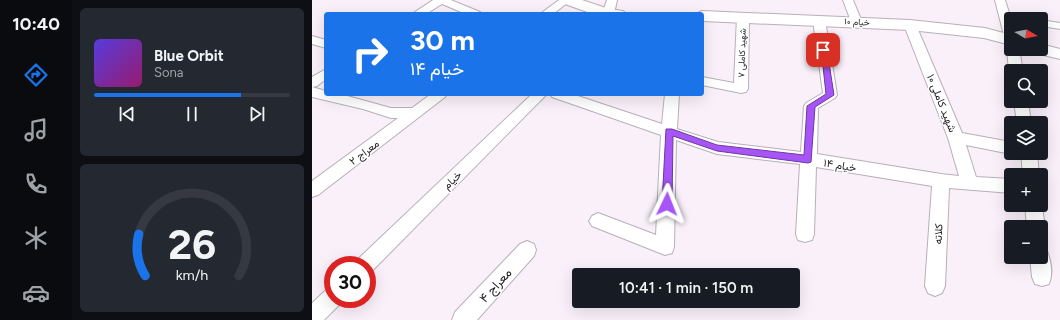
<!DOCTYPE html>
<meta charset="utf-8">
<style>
:root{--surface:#171b24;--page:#242831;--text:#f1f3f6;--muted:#9ea1a6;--line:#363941;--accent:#1a73e8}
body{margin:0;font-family:Figtree,Vazirmatn,sans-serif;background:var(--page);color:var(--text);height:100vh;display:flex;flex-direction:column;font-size:15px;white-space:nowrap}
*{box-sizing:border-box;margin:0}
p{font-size:13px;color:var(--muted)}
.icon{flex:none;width:22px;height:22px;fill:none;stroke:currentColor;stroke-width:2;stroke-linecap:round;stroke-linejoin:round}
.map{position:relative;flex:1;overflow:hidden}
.drawer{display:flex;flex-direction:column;gap:8px;padding:8px;background:#0d0f14;width:240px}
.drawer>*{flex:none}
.guide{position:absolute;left:12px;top:12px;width:380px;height:84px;border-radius:4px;box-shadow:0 4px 16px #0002;background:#1a73e8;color:#fff;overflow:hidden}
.needle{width:26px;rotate:100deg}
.fabs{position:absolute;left:692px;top:12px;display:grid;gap:8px}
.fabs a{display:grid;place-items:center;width:44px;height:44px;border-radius:4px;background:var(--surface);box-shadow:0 4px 16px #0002;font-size:20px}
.speed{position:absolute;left:12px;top:256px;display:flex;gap:8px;font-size:20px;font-weight:700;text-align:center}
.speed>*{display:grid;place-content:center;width:52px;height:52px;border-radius:50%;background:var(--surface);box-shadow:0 4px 16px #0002;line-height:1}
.speed .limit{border:6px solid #d22;background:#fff;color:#111}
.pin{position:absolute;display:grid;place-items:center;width:34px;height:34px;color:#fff;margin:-17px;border-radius:8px;box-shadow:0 2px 6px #0006}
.me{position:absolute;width:44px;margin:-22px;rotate:2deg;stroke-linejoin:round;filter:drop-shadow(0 0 3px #0008)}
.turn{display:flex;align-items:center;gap:14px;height:84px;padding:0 20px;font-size:18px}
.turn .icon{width:52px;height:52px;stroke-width:2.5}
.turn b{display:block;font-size:28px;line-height:34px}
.drawer .card{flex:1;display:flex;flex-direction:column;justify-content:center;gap:6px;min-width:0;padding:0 14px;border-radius:6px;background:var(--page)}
.drawer .dial{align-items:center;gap:0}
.dial svg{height:104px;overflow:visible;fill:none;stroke:var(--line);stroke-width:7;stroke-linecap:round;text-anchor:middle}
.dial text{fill:var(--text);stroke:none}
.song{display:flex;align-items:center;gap:12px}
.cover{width:48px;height:48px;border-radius:6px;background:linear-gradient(135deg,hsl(250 70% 55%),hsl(320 70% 35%))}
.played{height:4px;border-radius:2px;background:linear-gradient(90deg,var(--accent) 75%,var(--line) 75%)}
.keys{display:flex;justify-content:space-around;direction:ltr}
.trip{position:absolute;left:260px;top:268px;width:228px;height:40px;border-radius:4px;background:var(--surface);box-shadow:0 4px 16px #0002;font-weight:600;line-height:40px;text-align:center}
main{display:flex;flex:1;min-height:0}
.menu{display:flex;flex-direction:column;width:72px;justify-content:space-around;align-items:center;background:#090b0e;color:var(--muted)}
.menu .icon{width:28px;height:28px}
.menu .current{color:var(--accent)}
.menu b{font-size:18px;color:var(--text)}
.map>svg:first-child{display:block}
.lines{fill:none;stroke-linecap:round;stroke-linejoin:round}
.street-casing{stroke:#b8afb8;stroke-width:2}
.secondary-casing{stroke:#b8afb8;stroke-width:2}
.street{fill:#fff;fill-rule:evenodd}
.secondary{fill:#fff;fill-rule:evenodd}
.route{fill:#a855f7;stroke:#6d37a1}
.labels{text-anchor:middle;stroke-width:3;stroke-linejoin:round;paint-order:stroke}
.far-street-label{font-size:9px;fill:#231f23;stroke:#fff}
.street-label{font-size:11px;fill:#231f23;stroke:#fff}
.near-street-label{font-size:13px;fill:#231f23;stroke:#fff}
</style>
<main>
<nav class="menu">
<b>10:40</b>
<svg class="icon current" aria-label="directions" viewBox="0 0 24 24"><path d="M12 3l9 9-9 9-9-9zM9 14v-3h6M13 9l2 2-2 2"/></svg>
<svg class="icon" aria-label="music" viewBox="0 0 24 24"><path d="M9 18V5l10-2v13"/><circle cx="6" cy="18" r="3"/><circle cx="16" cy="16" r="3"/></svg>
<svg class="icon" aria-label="phone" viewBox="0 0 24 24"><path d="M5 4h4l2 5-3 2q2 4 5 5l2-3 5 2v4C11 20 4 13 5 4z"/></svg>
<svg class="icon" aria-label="climate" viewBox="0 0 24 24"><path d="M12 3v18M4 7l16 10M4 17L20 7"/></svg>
<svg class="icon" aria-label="car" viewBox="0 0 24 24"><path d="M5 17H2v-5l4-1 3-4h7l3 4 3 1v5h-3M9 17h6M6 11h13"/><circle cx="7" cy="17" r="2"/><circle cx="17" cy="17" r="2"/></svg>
</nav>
<section class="drawer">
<div class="card">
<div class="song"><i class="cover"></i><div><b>Blue Orbit</b><p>Sona</p></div></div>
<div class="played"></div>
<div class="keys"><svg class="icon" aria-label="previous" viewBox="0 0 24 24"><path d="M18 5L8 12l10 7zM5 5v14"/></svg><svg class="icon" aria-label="pause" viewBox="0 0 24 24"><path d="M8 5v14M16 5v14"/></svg><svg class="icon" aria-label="next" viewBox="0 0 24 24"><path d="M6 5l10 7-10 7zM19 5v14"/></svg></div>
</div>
<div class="card dial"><svg viewBox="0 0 100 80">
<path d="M14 69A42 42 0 1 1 86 69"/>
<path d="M14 69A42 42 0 0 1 9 37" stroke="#1a73e8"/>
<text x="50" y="56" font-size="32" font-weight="700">26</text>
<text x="50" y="72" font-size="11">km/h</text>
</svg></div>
</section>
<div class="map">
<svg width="748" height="320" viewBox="0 0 748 320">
<rect width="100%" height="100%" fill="#faf0fa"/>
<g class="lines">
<defs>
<path id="street" d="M121,0h18l29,12 2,2h-16l-24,-10 -16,10h-14z
M247,0h12l-18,14h-13z
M295,0h10l-3,14h-12z
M531,0h10l9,22 -2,2h-8z
M683,0h10l6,19v24l-4,-1 -2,-3z
M431,14l4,1 2,2 -1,72 -2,3 -5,1 -39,-8v-8l32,6 3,-66 2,-2z
M507,17l4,1 2,2 12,75 -2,3 -17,10 -1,46 124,20 18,2 -11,-38 -44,-113 2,-2h8l2,2 46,108 49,9v11h3l-3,1 -45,-9 10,32 35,2v14l-62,-5 -4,98 -3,7 -7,3 -7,-3 -3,-7 7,-100 -116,-19 -2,67 -2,6 -7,2 -7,-2 -2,-6 4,-70 -83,-10 -41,-14 -2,107 -2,6 -7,2 -73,-29 -3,-5 3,-5 6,-3 58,22 5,-100 -109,-38 -2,-3h22l90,30 3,-30h14l-2,35 41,13 83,10 3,-46 2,-3 17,-10 -10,-73 2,-2z
M729,20l19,3v6l-19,-3z
M0,36l14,4v8l-14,-4z
M697,46h2v3h8l4,22h-12v2l-2,-2 -2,-22z
M14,69v10l-9,7 -5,1v-10z
M0,87l14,4v3h14l51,14h21l19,-14h16l-2,3 -127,98 -6,2v-16l86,-63h-7l-28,-9 -51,-12z
M220,94h15l-175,177 -5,2v-8h-12l3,-6z
M702,101h14l3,22h-14z
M709,153h16l2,22h-16z
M729,201l4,26 -4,6v-6h-14l-2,-22h16z
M215,241l7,3 2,6 -2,6 -57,64h-25l3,-8 65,-68z
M729,249l6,2c4,10 6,23 2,33l-7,2 -7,-2 -3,-7 -2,-20h11z
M21,287v12h9l-2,5 -16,16h-12v-17l14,-13z"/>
<path id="secondary" d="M248,0h22l27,9 14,2 3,3h-33l-31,-11z
M390,11l208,9 75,8 26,7v10l-27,-7 -74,-8 -208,-9v-7h-6z
M729,44l19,5v10l-25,-6 -3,-4h9z"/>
</defs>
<use href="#street" class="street-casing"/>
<use href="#secondary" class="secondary-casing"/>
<use href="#street" class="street"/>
<use href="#secondary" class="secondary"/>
</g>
<path class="route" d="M509,48h2l4,2 7,45 -19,12 -4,55 -3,1 -91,-12 -44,-15 -1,68 -2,3 -3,1 -4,-1 -1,-3 4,-75h6l45,16 87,10 3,-49 19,-12z"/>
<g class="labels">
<g class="far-street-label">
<text transform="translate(545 22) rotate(3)" y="3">خیام ۱۰</text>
<text transform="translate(430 53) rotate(-88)" y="3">شهید کاملی ۷</text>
</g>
<g class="street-label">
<text transform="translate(630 103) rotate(68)" y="4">شهید کاملی ۱۰</text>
<text transform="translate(52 152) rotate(-37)" y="4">معراج ۲</text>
<text transform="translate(528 165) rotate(9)" y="4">خیام ۱۴</text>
<text transform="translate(140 180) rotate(-44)" y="4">خیام</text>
<text transform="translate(626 234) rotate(-87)" y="4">کلاته</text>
</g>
<g class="near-street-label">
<text transform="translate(183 285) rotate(-48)" y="5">معراج ۴</text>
</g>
</g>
</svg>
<div class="fabs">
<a><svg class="needle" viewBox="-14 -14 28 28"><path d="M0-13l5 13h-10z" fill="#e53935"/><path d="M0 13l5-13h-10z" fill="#9ea1a6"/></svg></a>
<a><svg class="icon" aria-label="search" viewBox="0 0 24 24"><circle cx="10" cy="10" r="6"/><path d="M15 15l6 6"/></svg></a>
<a><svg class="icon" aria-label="layers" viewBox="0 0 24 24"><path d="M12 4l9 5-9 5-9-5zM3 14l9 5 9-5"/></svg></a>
<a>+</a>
<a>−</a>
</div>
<div class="speed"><div class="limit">30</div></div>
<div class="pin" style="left:511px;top:50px;background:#d93025"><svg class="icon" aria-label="arrive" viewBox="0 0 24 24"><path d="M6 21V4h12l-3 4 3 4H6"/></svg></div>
<svg class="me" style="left:355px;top:204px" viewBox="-20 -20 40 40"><path d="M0-17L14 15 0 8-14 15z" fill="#a855f7" stroke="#fff" stroke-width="4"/></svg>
<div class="trip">10:41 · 1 min · 150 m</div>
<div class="guide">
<div class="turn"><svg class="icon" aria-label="right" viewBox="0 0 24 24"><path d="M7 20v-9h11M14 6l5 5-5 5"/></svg><div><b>30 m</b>خیام ۱۴</div></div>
</div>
</div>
</main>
